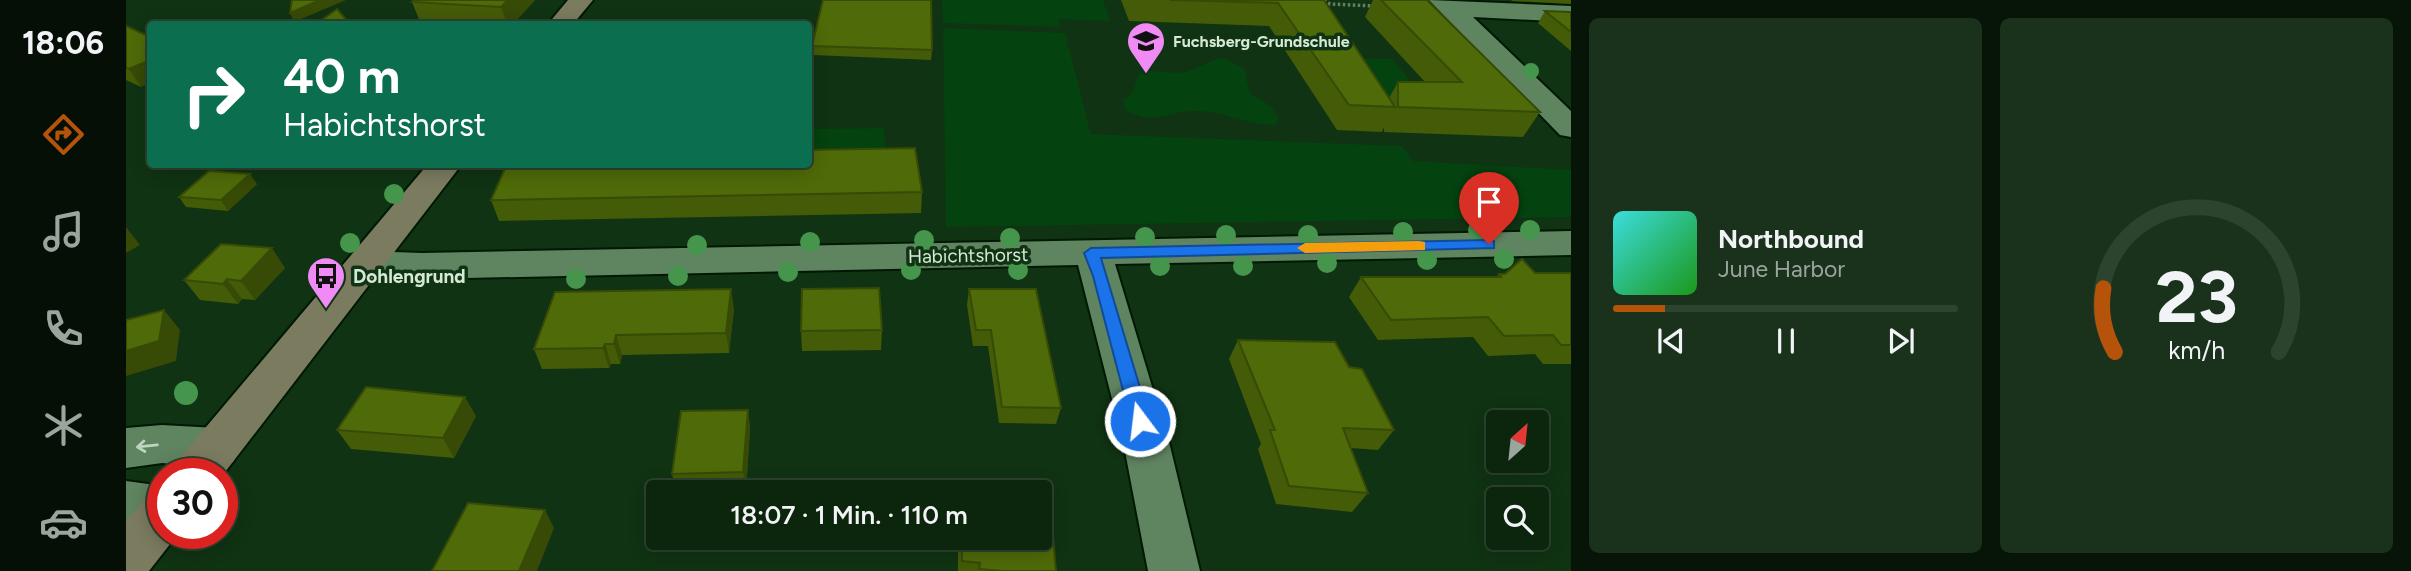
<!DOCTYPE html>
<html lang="de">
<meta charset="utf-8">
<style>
:root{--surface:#0c260e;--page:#1a321c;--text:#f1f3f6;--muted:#9aa59e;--line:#2c432e;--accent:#b45309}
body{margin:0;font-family:Figtree,sans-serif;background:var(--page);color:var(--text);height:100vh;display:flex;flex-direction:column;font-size:26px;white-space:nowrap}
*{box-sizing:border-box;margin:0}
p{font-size:23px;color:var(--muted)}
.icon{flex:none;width:38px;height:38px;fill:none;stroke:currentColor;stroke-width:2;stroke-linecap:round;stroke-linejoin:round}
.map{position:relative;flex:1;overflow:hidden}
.side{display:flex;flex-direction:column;gap:18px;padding:18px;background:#071508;width:840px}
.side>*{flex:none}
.banner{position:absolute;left:21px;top:21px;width:665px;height:147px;border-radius:7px;box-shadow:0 4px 18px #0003,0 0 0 2px var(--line);background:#0b6e4f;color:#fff;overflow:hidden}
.needle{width:46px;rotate:27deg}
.tools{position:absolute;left:1360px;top:410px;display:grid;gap:14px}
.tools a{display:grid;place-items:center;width:63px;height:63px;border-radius:7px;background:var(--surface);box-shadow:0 4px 18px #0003,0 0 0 2px var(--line);font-size:35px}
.speed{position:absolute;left:21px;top:458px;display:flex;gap:14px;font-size:35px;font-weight:700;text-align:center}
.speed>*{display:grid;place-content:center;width:91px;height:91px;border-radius:50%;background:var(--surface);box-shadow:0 4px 18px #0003,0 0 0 2px var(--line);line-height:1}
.speed .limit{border:10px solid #d22;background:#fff;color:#111}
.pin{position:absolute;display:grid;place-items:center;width:60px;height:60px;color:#fff;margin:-72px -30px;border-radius:50% 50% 50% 0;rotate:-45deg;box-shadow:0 0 7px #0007}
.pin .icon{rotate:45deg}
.me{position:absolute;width:77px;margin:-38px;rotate:345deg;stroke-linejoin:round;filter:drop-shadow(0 0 5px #0008)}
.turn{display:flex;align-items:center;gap:24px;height:147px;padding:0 21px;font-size:32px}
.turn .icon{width:91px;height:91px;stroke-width:2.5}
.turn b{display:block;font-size:49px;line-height:60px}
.side .widget{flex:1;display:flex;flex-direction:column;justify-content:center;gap:10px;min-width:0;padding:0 24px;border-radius:10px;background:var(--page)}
.side .dial{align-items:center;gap:0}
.dial svg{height:182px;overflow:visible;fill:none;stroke:var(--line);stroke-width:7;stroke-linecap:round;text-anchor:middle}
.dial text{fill:var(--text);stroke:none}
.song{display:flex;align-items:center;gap:21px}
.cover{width:84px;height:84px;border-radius:10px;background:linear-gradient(135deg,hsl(180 70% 55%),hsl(120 70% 35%))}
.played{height:7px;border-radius:4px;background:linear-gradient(90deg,var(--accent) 15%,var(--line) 15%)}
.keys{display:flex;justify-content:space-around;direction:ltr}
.side .tiles{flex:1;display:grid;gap:18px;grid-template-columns:repeat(2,1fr)}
.trip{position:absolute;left:520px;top:480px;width:406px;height:70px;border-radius:7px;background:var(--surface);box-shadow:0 4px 18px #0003,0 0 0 2px var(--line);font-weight:600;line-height:70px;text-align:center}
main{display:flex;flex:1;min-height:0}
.menu{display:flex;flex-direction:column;width:126px;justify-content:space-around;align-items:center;background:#050f06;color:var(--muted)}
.menu .icon{width:49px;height:49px}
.menu .current{color:var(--accent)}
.menu b{font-size:32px;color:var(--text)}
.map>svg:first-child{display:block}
.green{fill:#04420f}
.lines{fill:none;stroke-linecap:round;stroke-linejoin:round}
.minor-casing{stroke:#011903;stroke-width:4}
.secondary-casing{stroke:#011903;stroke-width:4}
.path{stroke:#648166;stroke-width:3.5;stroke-dasharray:2.5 2.5;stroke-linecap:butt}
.minor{fill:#5f8460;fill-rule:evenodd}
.secondary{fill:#7b7b60;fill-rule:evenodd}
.tree{fill:#46954c}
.wall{fill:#445b08}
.shaded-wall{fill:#374a06}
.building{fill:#4f6a09;stroke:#374a06;stroke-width:2}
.oneway{stroke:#bdd5be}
.route{fill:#1a73e8;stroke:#114b97;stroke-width:2}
.slow{fill:#f59e0b}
.labels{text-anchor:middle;stroke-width:7;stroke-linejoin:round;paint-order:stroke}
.far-poi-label{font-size:16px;font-weight:bold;fill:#d5e9d5;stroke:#103313;text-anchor:start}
.street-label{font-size:19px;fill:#d5e9d5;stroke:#103313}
.poi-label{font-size:19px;font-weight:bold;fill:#d5e9d5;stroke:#103313;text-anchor:start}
</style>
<main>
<nav class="menu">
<b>18:06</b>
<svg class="icon current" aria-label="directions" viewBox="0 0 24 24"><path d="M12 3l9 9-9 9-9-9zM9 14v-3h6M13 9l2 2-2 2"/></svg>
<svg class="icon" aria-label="music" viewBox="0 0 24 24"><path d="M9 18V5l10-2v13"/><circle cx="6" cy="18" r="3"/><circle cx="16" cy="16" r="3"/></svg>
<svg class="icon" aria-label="phone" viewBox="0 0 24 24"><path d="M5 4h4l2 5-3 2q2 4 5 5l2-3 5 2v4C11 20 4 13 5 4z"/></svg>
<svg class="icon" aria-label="climate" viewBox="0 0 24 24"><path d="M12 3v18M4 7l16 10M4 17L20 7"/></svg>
<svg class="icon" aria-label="car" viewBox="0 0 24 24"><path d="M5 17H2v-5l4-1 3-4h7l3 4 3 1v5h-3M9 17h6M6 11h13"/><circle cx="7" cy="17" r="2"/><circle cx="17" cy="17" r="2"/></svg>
</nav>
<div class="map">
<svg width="1445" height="571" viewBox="0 0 1445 571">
<rect width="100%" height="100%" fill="#103313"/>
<path class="green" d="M816,0h161l7,21 -51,-2 1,8 -117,-4z
M817,28l122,5 26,101 311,12 11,15 158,9v47l-625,10z
M1097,58l21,10 6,25 21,13 8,13 -4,6c-27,0 -50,-13 -76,-14 -33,-1 -40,16 -74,-1l-2,-10 9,-7 7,-19c15,-7 30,1 46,-2 13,-3 24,-12 38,-14z
M1227,58l39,1 35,41 -42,-1z
M758,128l3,41 -311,-5h232l1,-35z"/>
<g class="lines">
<defs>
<path id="minor" d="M1303,0l142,6v16l-98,-5 98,94v26l-11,-2z
M1445,231v24l-456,9 55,182 30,125h-52l-24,-125 -46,-181 -656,14 -57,-2 -13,-4 -6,-9 6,-9 13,-4 57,2z
M36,425l55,3 16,6 7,14 -7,14 -16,6 -55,-5 -36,5v-40z
M0,481l37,5v44l-37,-5z"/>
<path id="secondary" d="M442,0h25l-20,24h-25z
M302,164h34l-240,312 -50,-2 7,-15z
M37,493v41h15l-29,37h-23v-50l19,-22z"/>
</defs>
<use href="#minor" class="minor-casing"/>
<use href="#secondary" class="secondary-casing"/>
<path class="path" d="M1198,0l6,4 44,2"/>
<use href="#minor" class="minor"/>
<use href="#secondary" class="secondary"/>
</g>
<g class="tree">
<circle cx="1405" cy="71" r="8"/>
<circle cx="268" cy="194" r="10"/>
<circle cx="1352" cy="230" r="10"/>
<circle cx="1404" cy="230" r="10"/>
<circle cx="1277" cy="232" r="10"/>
<circle cx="1100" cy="235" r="10"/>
<circle cx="1182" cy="235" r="10"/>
<circle cx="1019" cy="237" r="10"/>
<circle cx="884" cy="238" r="10"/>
<circle cx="798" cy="240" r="10"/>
<circle cx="684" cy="242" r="10"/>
<circle cx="224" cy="243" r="10"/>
<circle cx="571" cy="245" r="10"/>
<circle cx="1378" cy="259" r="10"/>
<circle cx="1301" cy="260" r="10"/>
<circle cx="1201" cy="263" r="10"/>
<circle cx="1034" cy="266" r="10"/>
<circle cx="1117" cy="266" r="10"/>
<circle cx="785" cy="270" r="10"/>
<circle cx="892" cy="270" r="10"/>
<circle cx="662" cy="272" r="10"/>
<circle cx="552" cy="276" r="10"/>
<circle cx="450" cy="279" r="10"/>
<circle cx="60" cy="393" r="12"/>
</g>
<path class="wall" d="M409,0l-22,24h-92l-9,-22z
M995,0h203l65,98 9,-16h27l-60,-65 8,-17h54l113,112 -17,25 -139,-5v-5l-2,5 -45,-2 -68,-104 -140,-5z
M1385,0h60v4l-59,-3z
M1419,11l26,1v39l-33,-28z
M0,26l15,61 -15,-7z
M686,46l120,4 -1,10 -118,-5z
M131,184l-29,27 -42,-4 -7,-10z
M796,192l-1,21 -422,8 -8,-21z
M159,268l-30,32 -13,-1 -4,5 -38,-4 -16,-20z
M1445,273v91h-28l-8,-10 -47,2 -15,-19 -95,3 -29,-43 12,-20h135l3,-3z
M843,289l92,119 -5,16 -57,-1 -11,-77h-15l-6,-41z
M608,309l-5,44 -107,2 -2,9h-9l-2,4 -67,1 -8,-20z
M756,330l-1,20 -79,1 -1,-20z
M1112,340l111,27 45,63 -16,20 -27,-2 17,45 -16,19 -76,-8 -18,-55 3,-5 -32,-85z
M622,410l2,19 -4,62 -70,1 -4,-18z
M350,416l-22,42 -103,-9 -14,-19z
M832,537h82l16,34h-98z"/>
<path class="shaded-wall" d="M194,0h26l-52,22 -4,-9z
M382,0h27l-22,24h-6l-6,-17z
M24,60v23l-9,4 -12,-18z
M124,174l7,10 -29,27 -7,-11z
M0,227l14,18 -14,8z
M146,248l13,20 -30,32 -14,-19z
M101,279l15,20 -4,5 -15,-20z
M605,289l3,20 -5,44 -3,-20z
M38,310l16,20 -4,31 -50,15v-25z
M490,335l6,20 -2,9 -6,-20z
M479,344l6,20 -2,4 -6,-20z
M339,397l11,19 -22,42 -11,-20z
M622,410l2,19 -4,62 -3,-19z
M419,510l9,18 -17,43h-18z"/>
<path class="building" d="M166,0h28l-30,13z
M288,0h94l-7,7 -89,-5z
M697,0h108l1,50 -120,-4z
M1044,0h154l71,107 -46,-2 -71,-102z
M1255,0h46l113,112 -142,-5v-25h64z
M211,9l13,15h-34z
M1419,11l26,1v20z
M0,26l24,11v23l-21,9 -3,-1z
M789,148l7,44 -431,8 16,-36h301v-14z
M83,171l41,3 -29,26 -42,-3z
M95,244l51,4 -31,33 -14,-2 -4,5 -39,-4z
M1396,259l13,14h36v72h-10l-8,-10 -49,1 -16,-19 -97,3 -30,-43h140l-2,-3h6z
M753,288l3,42 -81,1 1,-42z
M605,289l-5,44 -110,2 -2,9h-9l-2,4 -69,1 21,-57z
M843,289h67l25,119 -59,-1 -11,-77h-15z
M38,310l-5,31 -33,10v-31z
M1112,340l97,2 14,25 13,2 32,61 -51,-2 25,65 -79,-7 -19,-56h5z
M240,387l99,10 -22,41 -106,-8z
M622,410l-5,62 -71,2 9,-63z
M342,503l77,7 -26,61h-87z
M914,512l11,1 5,58h-54l-23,-2 1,-6 -18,-2v-24h78z"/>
<defs><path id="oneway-shaft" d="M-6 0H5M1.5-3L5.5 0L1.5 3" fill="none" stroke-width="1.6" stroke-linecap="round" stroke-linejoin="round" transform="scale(1.75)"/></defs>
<use class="oneway" href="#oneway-shaft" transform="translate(21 446) rotate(174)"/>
<path class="route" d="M1363,240l5,1v7l-393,10 49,163 -10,8 -9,-8 -38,-145 -9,-23 7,-5z"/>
<path class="slow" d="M1293,241l6,1v8l-120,3 -8,-5 8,-5z"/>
<defs>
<symbol id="school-pin" viewBox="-11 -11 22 30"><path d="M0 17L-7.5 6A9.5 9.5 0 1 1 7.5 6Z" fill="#f08bf5" stroke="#103313"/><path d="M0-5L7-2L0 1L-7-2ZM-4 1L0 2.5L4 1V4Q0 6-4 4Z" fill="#111"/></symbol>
<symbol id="bus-pin" viewBox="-11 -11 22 30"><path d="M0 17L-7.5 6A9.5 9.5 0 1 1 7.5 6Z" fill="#f08bf5" stroke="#103313"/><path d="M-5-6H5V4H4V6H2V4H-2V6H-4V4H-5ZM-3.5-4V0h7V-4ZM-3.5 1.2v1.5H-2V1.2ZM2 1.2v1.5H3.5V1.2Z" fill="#111"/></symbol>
</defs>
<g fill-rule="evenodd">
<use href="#school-pin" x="998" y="19" width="44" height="60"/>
<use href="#bus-pin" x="178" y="254" width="44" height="60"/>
</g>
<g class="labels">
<g class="far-poi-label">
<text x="1047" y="47">Fuchsberg-Grundschule</text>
</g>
<g class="street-label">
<text transform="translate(842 255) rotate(-1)" y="7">Habichtshorst</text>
</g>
<g class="poi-label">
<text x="227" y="283">Dohlengrund</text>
</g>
</g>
</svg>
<div class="tools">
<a><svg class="needle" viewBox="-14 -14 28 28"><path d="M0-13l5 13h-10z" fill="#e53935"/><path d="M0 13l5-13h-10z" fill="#9aa59e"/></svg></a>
<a><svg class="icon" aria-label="search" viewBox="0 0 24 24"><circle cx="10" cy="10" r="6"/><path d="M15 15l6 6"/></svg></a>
</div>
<div class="speed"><div class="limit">30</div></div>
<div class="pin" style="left:1363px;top:244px;background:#d93025"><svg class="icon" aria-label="arrive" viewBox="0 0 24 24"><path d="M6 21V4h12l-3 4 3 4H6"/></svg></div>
<svg class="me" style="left:1014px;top:421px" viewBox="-20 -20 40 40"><circle r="17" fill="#1a73e8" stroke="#fff" stroke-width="3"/><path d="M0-11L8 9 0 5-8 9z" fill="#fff"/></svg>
<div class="trip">18:07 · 1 Min. · 110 m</div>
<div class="banner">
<div class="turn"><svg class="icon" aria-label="right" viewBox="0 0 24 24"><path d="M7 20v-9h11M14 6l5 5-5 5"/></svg><div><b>40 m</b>Habichtshorst</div></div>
</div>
</div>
<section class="side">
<div class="tiles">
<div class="widget">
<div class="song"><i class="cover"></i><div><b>Northbound</b><p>June Harbor</p></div></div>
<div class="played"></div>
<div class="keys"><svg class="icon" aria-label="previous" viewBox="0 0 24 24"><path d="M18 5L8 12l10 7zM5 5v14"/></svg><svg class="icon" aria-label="pause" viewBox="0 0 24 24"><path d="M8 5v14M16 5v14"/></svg><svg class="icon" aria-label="next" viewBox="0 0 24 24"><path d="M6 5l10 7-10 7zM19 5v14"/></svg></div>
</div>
<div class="widget dial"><svg viewBox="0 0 100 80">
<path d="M14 69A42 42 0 1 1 86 69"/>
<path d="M14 69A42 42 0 0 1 9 41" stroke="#b45309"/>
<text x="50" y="56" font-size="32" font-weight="700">23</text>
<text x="50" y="72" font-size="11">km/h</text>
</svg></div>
</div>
</section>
</main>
